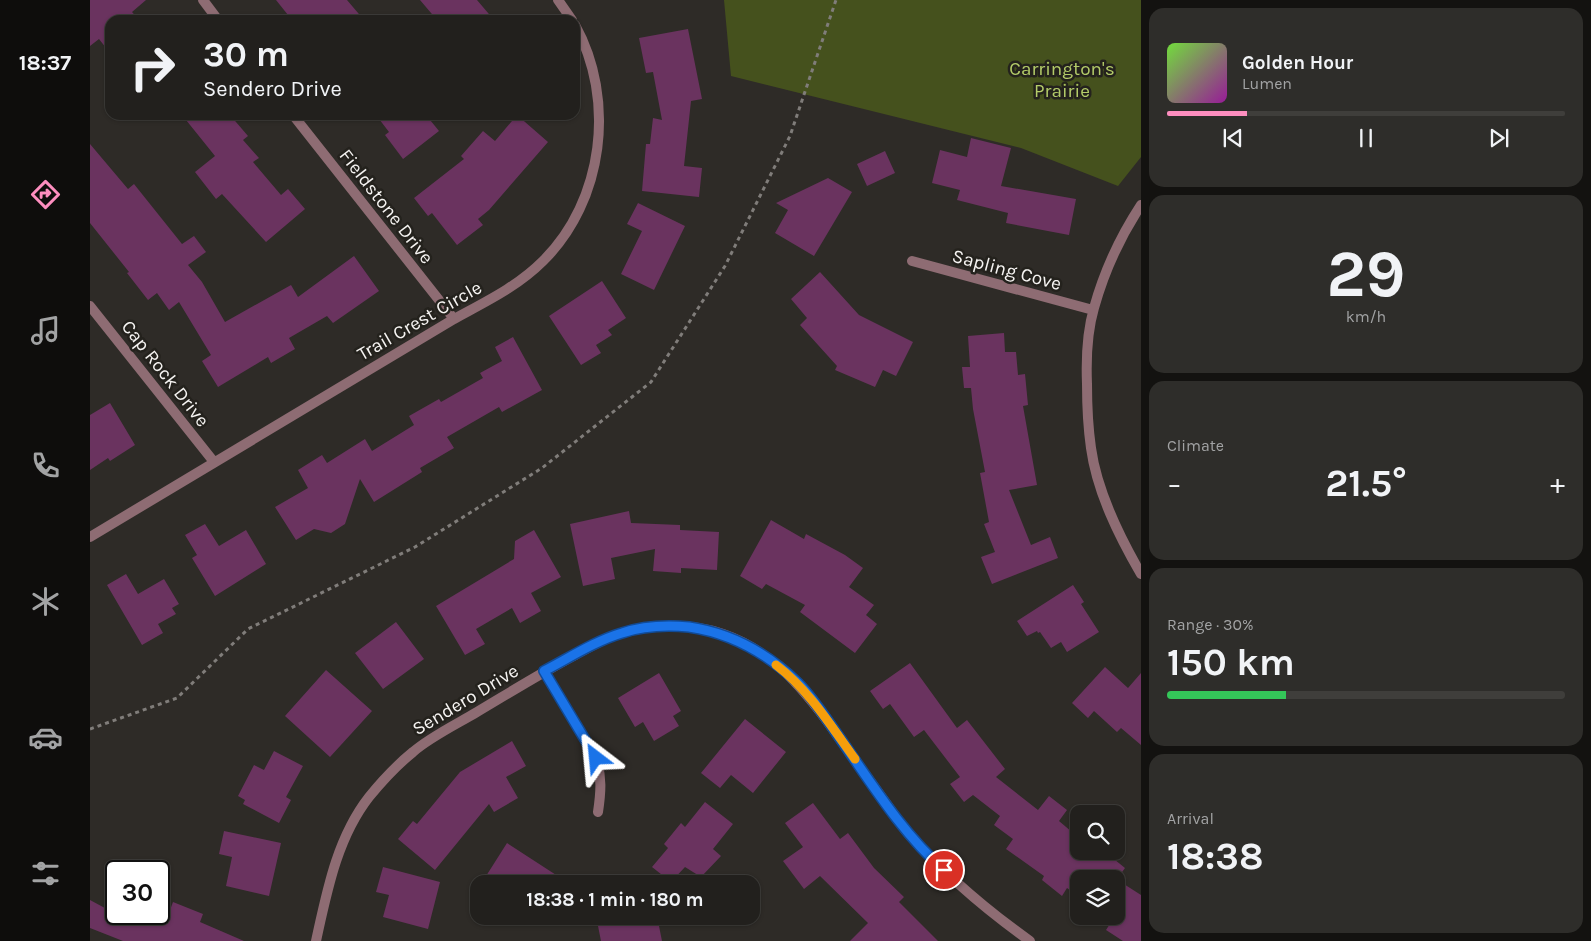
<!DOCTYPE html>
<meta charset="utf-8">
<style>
:root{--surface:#22201d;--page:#2e2d2a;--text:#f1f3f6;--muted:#a2a3a4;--line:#3f3e3b;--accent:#fd8ebf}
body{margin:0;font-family:Karla,sans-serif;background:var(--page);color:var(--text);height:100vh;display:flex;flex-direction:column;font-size:19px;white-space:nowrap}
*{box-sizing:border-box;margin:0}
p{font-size:16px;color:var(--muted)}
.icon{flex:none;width:28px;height:28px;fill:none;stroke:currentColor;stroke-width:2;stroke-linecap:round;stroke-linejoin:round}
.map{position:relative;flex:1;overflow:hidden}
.drawer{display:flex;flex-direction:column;gap:8px;padding:8px;background:#131210;width:450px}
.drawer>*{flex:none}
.guide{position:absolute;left:15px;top:15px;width:475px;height:105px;border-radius:15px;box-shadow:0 1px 4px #0004,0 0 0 1px var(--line);background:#22201d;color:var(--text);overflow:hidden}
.controls{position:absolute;left:980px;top:805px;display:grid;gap:10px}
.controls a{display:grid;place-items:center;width:55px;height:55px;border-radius:10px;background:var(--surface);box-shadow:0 1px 4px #0004,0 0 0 1px var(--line);font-size:25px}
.speed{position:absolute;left:15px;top:860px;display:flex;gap:10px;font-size:25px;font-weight:700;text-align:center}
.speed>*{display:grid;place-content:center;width:65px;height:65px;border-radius:50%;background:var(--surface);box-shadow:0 1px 4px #0004,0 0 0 1px var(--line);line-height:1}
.speed .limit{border:2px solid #111;border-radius:8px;background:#fff;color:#111}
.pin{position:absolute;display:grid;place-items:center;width:42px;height:42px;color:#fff;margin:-21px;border:2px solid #fff;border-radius:50%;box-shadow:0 1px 5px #0007}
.me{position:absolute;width:55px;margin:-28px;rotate:331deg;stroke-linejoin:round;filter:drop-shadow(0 0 4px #0008)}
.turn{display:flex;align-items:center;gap:18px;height:105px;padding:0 15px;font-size:22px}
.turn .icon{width:65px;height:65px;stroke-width:2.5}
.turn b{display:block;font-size:35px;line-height:42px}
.big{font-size:38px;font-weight:700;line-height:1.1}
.drawer .widget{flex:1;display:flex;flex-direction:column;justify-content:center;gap:8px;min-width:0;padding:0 18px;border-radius:15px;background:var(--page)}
.drawer .dial{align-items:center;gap:0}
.dial b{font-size:65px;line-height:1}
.song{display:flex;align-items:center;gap:15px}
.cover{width:60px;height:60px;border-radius:8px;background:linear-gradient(135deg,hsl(100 70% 55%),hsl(300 70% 35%))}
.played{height:5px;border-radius:2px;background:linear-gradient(90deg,var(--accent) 20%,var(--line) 20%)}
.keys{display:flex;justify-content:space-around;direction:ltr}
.heat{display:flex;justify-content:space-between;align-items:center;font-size:28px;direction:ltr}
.charge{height:8px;border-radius:4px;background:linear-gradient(90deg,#34c759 30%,var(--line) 0)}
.trip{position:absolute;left:380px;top:875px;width:290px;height:50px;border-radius:15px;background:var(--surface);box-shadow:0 1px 4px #0004,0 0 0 1px var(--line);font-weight:700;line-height:50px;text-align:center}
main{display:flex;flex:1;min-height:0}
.menu{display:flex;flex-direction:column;width:90px;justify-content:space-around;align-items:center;background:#0e0d0c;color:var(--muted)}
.menu .icon{width:35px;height:35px}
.menu .on{color:var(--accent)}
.menu b{font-size:22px;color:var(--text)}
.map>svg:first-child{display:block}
.green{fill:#45511d}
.building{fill:#6a335f}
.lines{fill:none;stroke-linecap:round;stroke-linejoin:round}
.path{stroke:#807d7a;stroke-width:3;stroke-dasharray:4 4;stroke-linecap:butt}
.minor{stroke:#8e6c73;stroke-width:10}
.route-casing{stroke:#114b97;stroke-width:12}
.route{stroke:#1a73e8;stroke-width:9}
.slow{stroke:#f59e0b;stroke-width:9}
.labels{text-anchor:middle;stroke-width:5;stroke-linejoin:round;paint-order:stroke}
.park-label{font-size:19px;fill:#b4cc69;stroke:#24221d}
.street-label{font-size:19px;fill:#f6f4f2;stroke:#24221d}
</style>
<main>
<nav class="menu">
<b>18:37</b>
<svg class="icon on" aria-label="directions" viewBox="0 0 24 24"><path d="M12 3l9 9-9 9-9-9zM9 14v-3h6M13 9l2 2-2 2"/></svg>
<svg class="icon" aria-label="music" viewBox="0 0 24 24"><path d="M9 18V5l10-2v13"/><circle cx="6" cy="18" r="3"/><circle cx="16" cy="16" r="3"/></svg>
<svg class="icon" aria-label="phone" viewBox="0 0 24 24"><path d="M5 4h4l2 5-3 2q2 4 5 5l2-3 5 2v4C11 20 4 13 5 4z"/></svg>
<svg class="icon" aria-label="climate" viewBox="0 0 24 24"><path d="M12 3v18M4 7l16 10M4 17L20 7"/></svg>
<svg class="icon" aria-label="car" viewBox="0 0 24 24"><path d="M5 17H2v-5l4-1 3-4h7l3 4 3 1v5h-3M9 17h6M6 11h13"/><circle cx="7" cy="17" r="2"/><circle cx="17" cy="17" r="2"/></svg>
<svg class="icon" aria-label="filters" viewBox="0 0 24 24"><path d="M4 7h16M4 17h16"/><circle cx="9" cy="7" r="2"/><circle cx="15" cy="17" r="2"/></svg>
</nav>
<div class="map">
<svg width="1051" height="941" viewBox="0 0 1051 941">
<rect width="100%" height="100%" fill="#2e2b27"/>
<path class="green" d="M634,0h417v157l-23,29 -97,-38 -290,-72z"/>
<path class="building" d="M0,0h56l-14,12 7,8h-29v33l-11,-14 -9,7z
M186,0h71l17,20h-72z
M330,0h57l17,20h-57z
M598,29l14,70 -11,2 -7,65 18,2 -3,29 -57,-6 4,-47h4l3,-26 9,2 -9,-48 -7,1 -7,-35z
M92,115h48l18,21 -5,4 16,18 -6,4 28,33 7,-6 17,20 -39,33 -44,-48 -6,5 -21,-27 20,-16z
M286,115h50l13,16 -36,28 -18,-24 4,-3z
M427,115l31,27 -59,68 -11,9 5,6 -26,20 -25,-32 -4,3 -14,-18 50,-39 -3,-3 22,-25 12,10z
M881,138l40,10 -10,38 75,13 -7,36 -63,-12 2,-10 -51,-13 3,-10 -28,-7 8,-33 27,7z
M0,144l38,45 6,-5 48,60 12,-8 12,16 -18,13 14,17 23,40 66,-37 7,12 56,-41 25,35 -46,32 -6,-7 -38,22 6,11 -24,14 -3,-6 -50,30 -16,-26 9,-6 -32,-53 -10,8 -12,-17 -9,7 -21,-27 2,-1 -39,-49z
M795,151l10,22 -28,13 -10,-22z
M738,178l24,14 -38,64 -39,-23 13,-23 -12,-7z
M548,203l47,23 -31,64 -33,-16 21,-43 -15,-7z
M730,272l39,43 54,27 -17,34 -13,-6 -8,17 -40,-17 2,-4 -37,-41 7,-7 -16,-19z
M512,281l24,37 -18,12 4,5 -16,10 5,8 -20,12 -32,-49z
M914,333l1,19h11l2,23 7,-1 3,31 -5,1 14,79 -28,5 22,55 19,-8 8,21 -66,26 -11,-27 14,-5 -11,-28 5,-2 -9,-49 5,-1 -12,-63 -2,-21h-7l-2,-21h8l-2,-31z
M423,337l29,53 -40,22 -3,-5 -52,30 7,11 -34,20 2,4 -48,30 -14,-23 -15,45 -14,9 -17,-4 -18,11 -21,-33 33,-19 -10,-18 24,-15 5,8 38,-24 7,12 42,-26 -5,-9 30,-17 2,3 42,-24 -3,-5 22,-12 -7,-14z
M20,403l25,42 -25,16 -2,-3 -18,12v-55z
M539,511l2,12 49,2v5l39,2 -2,38 -36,-2v5l-28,-2 2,-22 -44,9 4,21 -32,7 -13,-62z
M681,520l33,19 2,-5 39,21 18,13 -14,19 25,18 -8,10 11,9 -22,29 -55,-41 5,-7 -39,-21 -4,5 -22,-13z
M115,524l14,22 27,-16 20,34 -51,32 -23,-38 5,-3 -12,-20z
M444,530l27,47 -30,16 10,18 -21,12 -8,-15 -36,21 9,15 -20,11 -29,-49 78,-47 1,-18z
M36,574l12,20 26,-15 15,25 -7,4 4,6 -18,10 5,9 -21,12 -35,-60z
M983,585l11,17 -3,2 18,28 -32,20 -6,-10 -10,6 -11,-16 -2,1 -1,-2 -10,5 -10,-15z
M306,622l28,37 -41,30 -28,-36z
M820,663l47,65 10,-8 38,49 -9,8 42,33 11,-14 18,14 -8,11 20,17v13h25l21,17 -8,11h-38v18l-12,-9 -5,8 -20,-16 2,-4 -38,-27 7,-10 -19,-14 6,-9 -27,-21 -9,7 -14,-18 10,-7 -36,-47 -10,7 -24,-33 -7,5 -13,-18z
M1015,667l23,21 13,-15v72l-20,-17 -4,4 -23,-21 -6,7 -16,-15z
M236,670l46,41 -42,46 -45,-41z
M569,673l22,38 -8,5 6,10 -25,15 -11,-19 -8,5 -17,-29z
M655,719l41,33 -33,41 -22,-18 -11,13 -19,-15z
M422,741l14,25 -20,11 12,21 -24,14 -5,-8 -54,66 -37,-31 15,-18 4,3 43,-52z
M184,751l29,15 -17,31 5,3 -12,23 -36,-19 2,-4 -7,-4 16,-31 10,5z
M615,802l28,22 -20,25 8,7 -20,21 -16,-10 -14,15 -19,-15 16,-19 -4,-4 17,-21 4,4z
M723,803l27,36 8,-6 26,35 30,29 -5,5 39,39h-88l18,-18 -48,-47 -16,13 -21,-28 20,-14 -18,-24z
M134,831l57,12 -12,53 -43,-10 6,-29 -13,-3z
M417,843l63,41h-89z
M293,867l57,15 -12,47 -45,-12 6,-22 -13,-3z
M1026,879l25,16v46h-18l-17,-11 9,-14h1z
M0,900l26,14h43v-9l11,5 3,-8 30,12 -3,8 44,19h-121l-33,-13z
M506,916h61l5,25h-61z"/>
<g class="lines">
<path class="path" d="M0,729l87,-31 71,-69 167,-82 127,-79 109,-86 74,-116 65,-130 46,-136"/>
<path class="minor" d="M113,0l15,20
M468,0l14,20
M203,115l161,204
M1051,205c-21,32 -37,67 -47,103 -7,24 -8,51 -7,76 0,21 1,43 4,64 6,44 28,88 50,126
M822,261l181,49
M0,306l124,156
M0,537l364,-218c31,-17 63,-32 89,-58 61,-60 73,-162 32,-236
M454,671l52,87c6,19 5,34 2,54
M226,941c11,-50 21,-103 53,-144 13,-16 28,-32 44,-45 17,-15 44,-28 64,-40 32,-19 64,-39 98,-57 15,-8 32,-18 49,-23 32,-8 67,-9 99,2 59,20 92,70 126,118 19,26 38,52 56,78 37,42 80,79 125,111"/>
</g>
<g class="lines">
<defs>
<path id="route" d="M506,758l-52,-87c25,-13 51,-30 78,-38 21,-7 45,-8 67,-6 42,6 79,27 109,56 15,15 27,34 39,51 33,47 64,98 107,136"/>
</defs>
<use href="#route" class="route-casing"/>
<use href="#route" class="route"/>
<path class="slow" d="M686,665c33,25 55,61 79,94"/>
</g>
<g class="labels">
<g class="park-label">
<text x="972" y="75">Carrington's<tspan x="972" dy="22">Prairie</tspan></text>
</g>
<g class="street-label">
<text transform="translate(297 206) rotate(52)" y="7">Fieldstone Drive</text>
<text transform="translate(917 269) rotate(15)" y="7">Sapling Cove</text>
<text transform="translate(329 320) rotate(-30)" y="7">Trail Crest Circle</text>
<text transform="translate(76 373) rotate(52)" y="7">Cap Rock Drive</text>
<text transform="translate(375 699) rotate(-31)" y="7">Sendero Drive</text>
</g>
</g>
</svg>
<div class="controls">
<a><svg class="icon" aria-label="search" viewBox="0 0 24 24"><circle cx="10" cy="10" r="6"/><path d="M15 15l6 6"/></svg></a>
<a><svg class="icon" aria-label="layers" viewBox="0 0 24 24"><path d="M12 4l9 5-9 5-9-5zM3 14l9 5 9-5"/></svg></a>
</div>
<div class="speed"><div class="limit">30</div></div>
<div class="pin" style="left:854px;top:870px;background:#d93025"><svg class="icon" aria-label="arrive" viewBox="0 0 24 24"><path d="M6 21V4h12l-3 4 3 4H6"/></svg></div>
<svg class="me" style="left:506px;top:758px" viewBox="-20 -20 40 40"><path d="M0-17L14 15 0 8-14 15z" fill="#1a73e8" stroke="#fff" stroke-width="4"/></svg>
<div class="trip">18:38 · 1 min · 180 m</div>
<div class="guide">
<div class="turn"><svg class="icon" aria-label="right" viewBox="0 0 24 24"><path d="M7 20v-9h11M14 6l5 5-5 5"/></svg><div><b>30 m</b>Sendero Drive</div></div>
</div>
</div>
<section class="drawer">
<div class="widget">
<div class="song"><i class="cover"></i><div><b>Golden Hour</b><p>Lumen</p></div></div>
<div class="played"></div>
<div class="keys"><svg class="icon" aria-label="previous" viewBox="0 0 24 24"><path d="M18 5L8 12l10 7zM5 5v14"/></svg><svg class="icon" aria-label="pause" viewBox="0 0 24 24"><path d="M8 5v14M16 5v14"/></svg><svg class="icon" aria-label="next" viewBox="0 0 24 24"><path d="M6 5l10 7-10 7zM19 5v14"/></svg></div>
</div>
<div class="widget dial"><b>29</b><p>km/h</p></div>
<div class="widget"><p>Climate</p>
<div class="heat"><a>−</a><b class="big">21.5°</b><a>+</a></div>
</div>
<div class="widget"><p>Range · 30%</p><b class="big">150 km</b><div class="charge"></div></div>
<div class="widget"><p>Arrival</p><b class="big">18:38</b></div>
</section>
</main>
